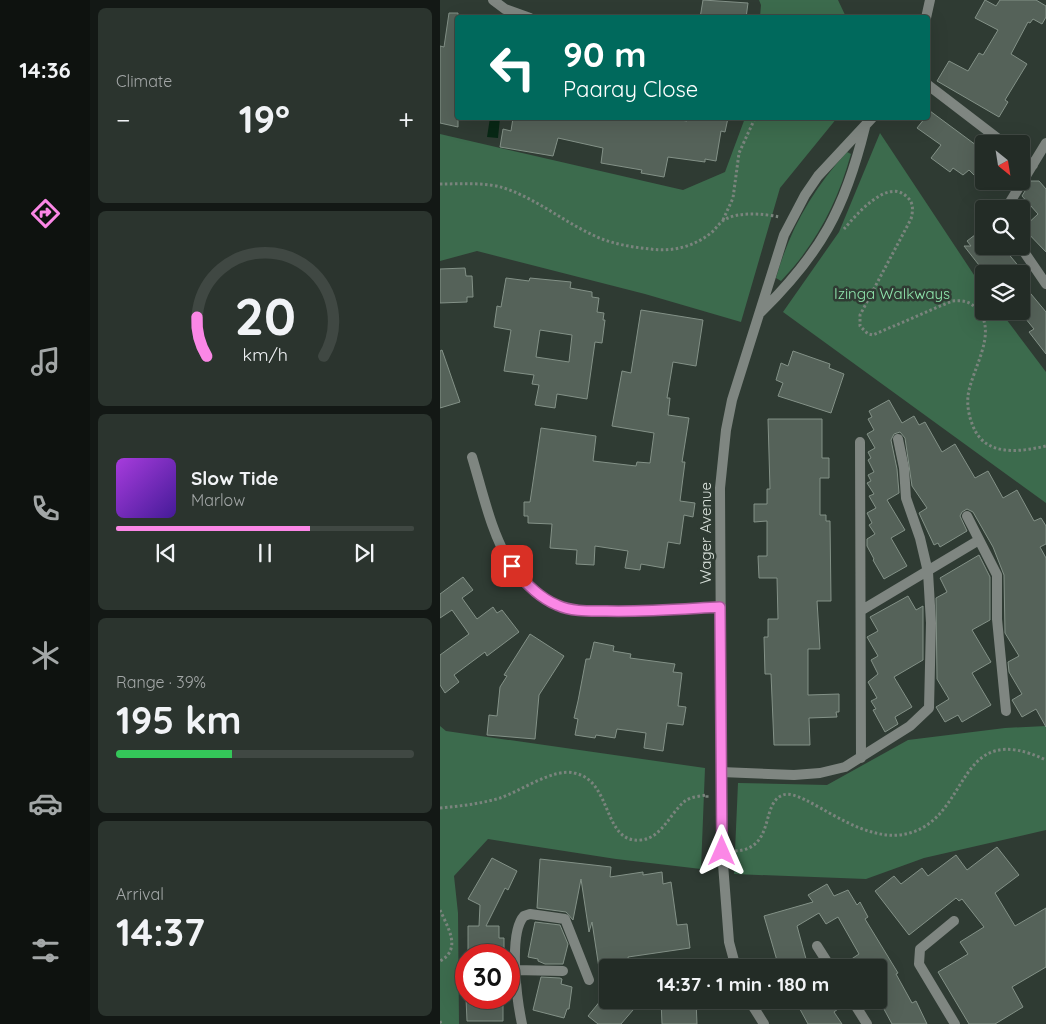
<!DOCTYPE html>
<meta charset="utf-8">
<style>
:root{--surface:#232c26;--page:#2b342e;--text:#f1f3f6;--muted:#a3a7a7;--line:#404843;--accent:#fb87e6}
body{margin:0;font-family:Quicksand,sans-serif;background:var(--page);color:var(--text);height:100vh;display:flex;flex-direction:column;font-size:19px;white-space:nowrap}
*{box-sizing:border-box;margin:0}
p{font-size:16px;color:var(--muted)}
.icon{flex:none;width:28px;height:28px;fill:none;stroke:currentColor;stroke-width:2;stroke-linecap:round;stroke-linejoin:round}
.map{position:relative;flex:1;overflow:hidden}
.side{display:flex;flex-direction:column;gap:8px;padding:8px;background:#131815;width:350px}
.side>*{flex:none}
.hud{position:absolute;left:15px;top:15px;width:475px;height:105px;border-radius:5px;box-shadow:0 5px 20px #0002,0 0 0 1px var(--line);background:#00695c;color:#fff;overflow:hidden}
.needle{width:32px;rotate:150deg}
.tools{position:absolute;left:535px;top:135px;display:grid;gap:10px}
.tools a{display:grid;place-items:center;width:55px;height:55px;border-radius:5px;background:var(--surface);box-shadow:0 5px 20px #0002,0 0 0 1px var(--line);font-size:25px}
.speed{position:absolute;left:15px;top:944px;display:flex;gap:10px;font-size:25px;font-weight:700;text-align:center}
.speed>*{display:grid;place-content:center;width:65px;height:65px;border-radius:50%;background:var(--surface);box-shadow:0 5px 20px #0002,0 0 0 1px var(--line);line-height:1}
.speed .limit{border:8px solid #d22;background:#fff;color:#111}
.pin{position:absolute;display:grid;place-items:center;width:42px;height:42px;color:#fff;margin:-21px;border-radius:10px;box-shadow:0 2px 8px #0006}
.me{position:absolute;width:55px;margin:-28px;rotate:0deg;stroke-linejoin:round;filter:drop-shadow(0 0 4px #0008)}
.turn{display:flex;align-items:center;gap:18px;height:105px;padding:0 25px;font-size:22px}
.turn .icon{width:65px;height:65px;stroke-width:2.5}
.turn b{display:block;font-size:35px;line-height:42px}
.big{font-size:38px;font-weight:800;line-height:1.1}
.side .tile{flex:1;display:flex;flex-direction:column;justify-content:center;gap:8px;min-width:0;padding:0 18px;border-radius:8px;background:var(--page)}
.side .dial{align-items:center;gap:0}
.dial svg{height:130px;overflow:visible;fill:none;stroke:var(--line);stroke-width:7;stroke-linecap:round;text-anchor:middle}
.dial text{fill:var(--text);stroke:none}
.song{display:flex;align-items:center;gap:15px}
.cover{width:60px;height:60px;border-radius:8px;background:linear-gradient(135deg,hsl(280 70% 55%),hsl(260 70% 35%))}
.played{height:5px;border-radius:2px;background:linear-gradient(90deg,var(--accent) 65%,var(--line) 65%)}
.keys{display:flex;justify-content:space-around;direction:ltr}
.heat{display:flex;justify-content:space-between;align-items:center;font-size:28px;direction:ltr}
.charge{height:8px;border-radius:4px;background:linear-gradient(90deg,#34c759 39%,var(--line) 0)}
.trip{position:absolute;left:159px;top:959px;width:288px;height:50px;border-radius:5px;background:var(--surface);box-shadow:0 5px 20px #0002,0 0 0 1px var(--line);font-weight:800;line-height:50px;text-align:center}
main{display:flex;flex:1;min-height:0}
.menu{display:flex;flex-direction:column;width:90px;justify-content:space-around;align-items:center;background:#0e120f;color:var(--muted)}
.menu .icon{width:35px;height:35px}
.menu .selected{color:var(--accent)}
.menu b{font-size:22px;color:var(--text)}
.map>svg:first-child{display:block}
.green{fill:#3c6b4d}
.water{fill:#082815}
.building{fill:#556259;stroke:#839187;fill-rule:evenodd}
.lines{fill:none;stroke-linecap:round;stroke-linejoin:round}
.path{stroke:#7a847d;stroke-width:3;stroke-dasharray:2.5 2.5;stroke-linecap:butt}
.minor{stroke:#7f8681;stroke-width:10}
.route-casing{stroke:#a35896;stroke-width:12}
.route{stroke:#fb87e6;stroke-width:9}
.labels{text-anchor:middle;stroke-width:5;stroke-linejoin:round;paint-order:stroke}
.park-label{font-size:15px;fill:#8fe5ac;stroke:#2f3b33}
.street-label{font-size:15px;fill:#dae2dc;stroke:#2f3b33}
</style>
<main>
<nav class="menu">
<b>14:36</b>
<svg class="icon selected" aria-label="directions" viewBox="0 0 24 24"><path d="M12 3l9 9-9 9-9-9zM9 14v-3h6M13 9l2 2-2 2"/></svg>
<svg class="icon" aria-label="music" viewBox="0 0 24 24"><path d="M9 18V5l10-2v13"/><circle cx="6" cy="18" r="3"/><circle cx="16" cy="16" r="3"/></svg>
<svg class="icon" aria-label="phone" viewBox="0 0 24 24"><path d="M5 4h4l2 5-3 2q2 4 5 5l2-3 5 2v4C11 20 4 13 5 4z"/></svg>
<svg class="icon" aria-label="climate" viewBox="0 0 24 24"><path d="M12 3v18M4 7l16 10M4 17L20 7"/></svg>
<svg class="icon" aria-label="car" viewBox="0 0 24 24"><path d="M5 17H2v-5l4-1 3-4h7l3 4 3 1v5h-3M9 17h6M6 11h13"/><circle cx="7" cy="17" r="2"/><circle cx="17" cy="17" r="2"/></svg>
<svg class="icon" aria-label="filters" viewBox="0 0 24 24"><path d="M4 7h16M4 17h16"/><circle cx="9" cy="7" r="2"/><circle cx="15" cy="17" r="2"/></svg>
</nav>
<section class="side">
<div class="tile"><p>Climate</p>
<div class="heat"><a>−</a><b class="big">19°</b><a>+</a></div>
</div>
<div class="tile dial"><svg viewBox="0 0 100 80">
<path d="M14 69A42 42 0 1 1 86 69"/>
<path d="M14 69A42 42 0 0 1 8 45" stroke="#fb87e6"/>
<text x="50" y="56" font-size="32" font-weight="700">20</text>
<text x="50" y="72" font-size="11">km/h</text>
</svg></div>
<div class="tile">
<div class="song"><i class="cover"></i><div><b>Slow Tide</b><p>Marlow</p></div></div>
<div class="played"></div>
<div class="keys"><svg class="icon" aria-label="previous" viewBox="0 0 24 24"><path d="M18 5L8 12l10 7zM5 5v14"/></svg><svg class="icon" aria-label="pause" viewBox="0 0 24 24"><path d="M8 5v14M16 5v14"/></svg><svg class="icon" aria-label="next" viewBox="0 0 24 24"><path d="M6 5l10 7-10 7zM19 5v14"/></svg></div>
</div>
<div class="tile"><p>Range · 39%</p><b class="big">195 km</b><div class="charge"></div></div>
<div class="tile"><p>Arrival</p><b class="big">14:37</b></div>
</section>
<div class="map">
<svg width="606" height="1024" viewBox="0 0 606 1024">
<rect width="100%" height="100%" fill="#2f3b33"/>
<path class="green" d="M319,0h79l8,17h-86l1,-12z
M305,118h92l-57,70 -39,134 -96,-28 -168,-43 -37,10v-127l243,56 42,-18z
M440,133l104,157v21h16l46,61v131l-263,-191 56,-80z
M407,152l4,2c-14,50 -35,90 -70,127l-5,-3c14,-49 36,-88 71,-126z
M0,726l6,5 259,37 -4,101 -85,-10 -128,-20 -34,37 4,37 1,111h-19z
M606,726v104l-122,28 -58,21 -132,-5 4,-91 89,2 81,-45 97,-12z"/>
<path class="water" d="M50,118h10l-2,20 -11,-1z"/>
<path class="building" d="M263,0l45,3 -2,15h-46z
M545,0l11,6 4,-6h36l10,6v11l-4,7 -9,-5 -3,4 -2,-1 -17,32 16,10 -22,36 3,2 -9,15 -62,-36 12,-20 19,10 11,-18 4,2 15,-25 -23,-12z
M9,13h9v114l-18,-4v-77l4,1z
M490,111l54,40v18l-7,9 -8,-8 -6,5 -10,-7 -3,4 -19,-14 10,-13 -24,-17 8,-10h3z
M73,118h154l20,3v-3h41l-3,14 -4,-1 -5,30 -11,-2v3l-37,-5 -4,20 -23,-4 1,-3 -41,-7 2,-15 -45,-10 -5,18 -53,-9 3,-18 8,2z
M591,181h8l7,8v63l-23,-24 15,-14 -16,-18z
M544,228v18h18l23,28h-39l-22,-28h7l-4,-5z
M25,268l1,8h6l1,21h-6v5l-27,1v-34z
M66,278l23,3 1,-3 41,4 -1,6 22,4v5l7,1 -2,14 7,1 -1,7h2l-3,23 -7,-1 -8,57 -30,-5 -2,14 -20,-3 4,-20 -7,-1 2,-9 -30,-4 7,-41 -17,-3 3,-21 4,1zM100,330l32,5 -3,27 -33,-5z
M581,282l25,30v42l-17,-22 5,-3 -13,-16z
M201,310l62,10 -7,46 -23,-4 -6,36h3l-2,17 21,3 -7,44h3l-5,39 15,2 -2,14 -9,-2 -4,29 -12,-2 -4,26 -23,-4 -1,6 -15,-2 3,-17 -33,-5 -1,19 -18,-1 1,-14 -27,-2 2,-24 -24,-1v-7h-4v-14h6l11,-74 55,8 -3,25 43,5 1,-4 13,1 4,-30 -42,-7 10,-55 9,2z
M2,350l18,52 -20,6v-57z
M353,351l37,13 -1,4 15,6 -13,39 -53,-17 5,-13 -7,-3 5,-17 7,3z
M449,400l13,23 12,-7 5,9 6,-3 17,30 13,-8 20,34 13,-7 15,27 14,-8 17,31 7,-3 5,8v18l-6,3 6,11v169l-10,-18 -14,8 -10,-17 10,-6 -13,-22 -1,-10 11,-6 -14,-23 -1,-58 -11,-28 -20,-35 -6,-3 -5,3 -2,4 7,15 -27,16 -2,-4 -4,2 -15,-32 8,-5 -15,-22 -7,-48 -5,-6 -6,2 -3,6 6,29 2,24 -12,7 18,30 -14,8 16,28 -23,13 -11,-19 1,-1 -7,-13v-7l8,-5 -6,-9 3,-2 -5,-10 9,-5 -7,-12 5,-2 -7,-11 4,-2 -3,-6 6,-3 -6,-12 3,-2 -3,-6 7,-4 -8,-14 7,-4 -6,-11 4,-2 -3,-6z
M328,419h54v39h7v20h-9v37h6v6h4l1,80h-14l3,48h-12v46l31,-1v18h-3l1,5 -28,1 1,27h-36l-3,-71h-6l-1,-37h4v-18h10l-1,-41h-18l-1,-22h9v-35l-13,1v-18h13v-15h3z
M539,555l11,22v43l-18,10 19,32 -19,11 19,32 -29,17 -4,-7 -13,7 -9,-15 13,-8 -12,-20 -1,-81 11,-6 -7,-14z
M23,577l10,13 -11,8 15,21 16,-12 4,6 5,-3 17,22 -32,24 -2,-4 -31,23 5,7 -14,11 -5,-8v-30l29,-21 -17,-24 -12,8v-24z
M468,596l8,14 7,-4v54l-29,17 18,30 -17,10 3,7 -13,8 -12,-22 3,-1 -5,-8 6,-3 -9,-16 10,-8 -7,-14 7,-4 -11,-19 11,-6 -8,-14z
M90,634l34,22 -25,39 -4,44 -48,-4 2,-20 8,1 3,-29 7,-11 -3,-1z
M154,642l20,4 -1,5 18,3 -1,4 45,6 -2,8 9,1 -4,33 8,1 -3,18 -16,-2 -4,28 -19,-3 2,-15 -29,-4 -2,9 -19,-3 -1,3 -20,-3 3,-16 -4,-1 4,-17 8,-42h4z
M557,847l22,28 -24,18 20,33 31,-18v59l-34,20 11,20 -28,17h-26l-31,-52 30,-18 -8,-12 24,-15 -22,-28 -3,2 -3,-3 -47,37 -34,-44 19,-15 7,8 21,-16 6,8 28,-21 11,15z
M52,858l25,13 -9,19 -3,-2 -19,38h13v12h5v14h-5v3h-31v-29h11l1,-21 -12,-6z
M100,859l71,8 -1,10 33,-5v3l19,-3 1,12 8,-2 6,43 10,-1 3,24 -62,9 1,7 -9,1 1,3h-22l-7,-46 -3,10 -8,-53 -8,41 -7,-8 -29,-4z
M387,884l7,12 14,-6 9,15 3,-3 8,15 -3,2 33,54 -2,1 16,29 4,-2 11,23h-35l-14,-26v-30h-40l21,-14 -21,-37 -12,7 -7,-11 -22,13 9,33 -19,5 -1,-3 -8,3 -14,-48 49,-14 -5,-7z
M95,922l25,3 8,19 -5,20h-18l-7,-3v-2l-10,-2z
M101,977l19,1 2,1 -1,5 11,3 -3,22h-2l-3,9 -31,-8z
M26,998h37v23h-36z
M161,1000h19l13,10 -12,14h-23l-10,-8z
M221,1000h35l1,24h-35z
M355,1000h37l6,9 -4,3 8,12h-34z"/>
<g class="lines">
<path class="path" d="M0,184c20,0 45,-2 64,4 33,11 60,34 91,48 17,8 36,11 55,13 22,3 43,-2 61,-16 4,-3 8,-10 13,-13 15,-9 40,-6 56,-3
M283,220l10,-22 6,-45 16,-35
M404,229c12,-14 44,-52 63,-32 7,6 6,14 4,22l-51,96v11l8,8 5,1 79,-34c10,-1 17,0 24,7 24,23 -5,62 -8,88 -1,10 1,21 5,30 12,31 46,26 73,20
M0,808c20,-2 40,-4 60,-10 21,-7 53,-30 74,-25 39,7 28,71 67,67 21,-2 29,-27 44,-39 5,-4 15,-5 22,-6v3
M295,851c41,-2 25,-48 48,-56 22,-8 79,55 130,37 58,-20 44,-114 133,-72
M0,910c8,18 22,39 0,51
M0,1021l1,3"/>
<path class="minor" d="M53,0l12,9 25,9
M486,18l4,-18
M488,85l77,59
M581,156l12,9
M568,209l2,-7 36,-59
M580,246l26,38
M321,312c60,-59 84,-103 104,-185
M420,442l1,316
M32,457c11,36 19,76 39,108 11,17 30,35 49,41 15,5 30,5 46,5 38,1 76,-2 114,-4
M527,516l30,59v44l9,92
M422,610l117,-70
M281,772l73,3 26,-2 25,-6 65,-41 19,-18 2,-85 -3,-51 -8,-34 -14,-40 -2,-30 -6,-29
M514,921l-34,28 -1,15 36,60
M377,946l14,22
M296,968l-7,-26 -7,-91 -2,-363 6,-58 6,-30 52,-165 21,-40 13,-19 54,-58
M74,970l49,1
M309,1000l15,24
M412,1000l15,24
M82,1024c-5,-23 -14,-91 2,-108l6,-2 35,5 24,61"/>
</g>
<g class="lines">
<defs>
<path id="route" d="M72,566c12,16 26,31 45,39 15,7 33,6 49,6 38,1 76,-2 114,-4l2,244"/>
</defs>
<use href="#route" class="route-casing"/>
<use href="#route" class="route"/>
</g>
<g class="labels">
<g class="park-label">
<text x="452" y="299">Izinga Walkways</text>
</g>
<g class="street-label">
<text transform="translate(266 533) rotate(-90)" y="5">Wager Avenue</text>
</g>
</g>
</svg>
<div class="tools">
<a><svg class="needle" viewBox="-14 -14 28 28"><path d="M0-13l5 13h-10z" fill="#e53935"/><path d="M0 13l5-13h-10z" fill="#a3a7a7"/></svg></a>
<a><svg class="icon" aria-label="search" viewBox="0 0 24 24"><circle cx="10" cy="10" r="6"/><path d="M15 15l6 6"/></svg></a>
<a><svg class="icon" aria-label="layers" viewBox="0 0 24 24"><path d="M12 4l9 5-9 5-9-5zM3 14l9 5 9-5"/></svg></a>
</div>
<div class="speed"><div class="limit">30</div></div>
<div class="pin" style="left:72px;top:566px;background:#d93025"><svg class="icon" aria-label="arrive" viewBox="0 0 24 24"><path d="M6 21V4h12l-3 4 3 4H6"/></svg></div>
<svg class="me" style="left:282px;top:851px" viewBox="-20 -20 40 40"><path d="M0-17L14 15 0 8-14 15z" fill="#fb87e6" stroke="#fff" stroke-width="4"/></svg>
<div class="trip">14:37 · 1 min · 180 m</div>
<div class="hud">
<div class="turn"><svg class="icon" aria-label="left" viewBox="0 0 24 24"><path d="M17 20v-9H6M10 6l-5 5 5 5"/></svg><div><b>90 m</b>Paaray Close</div></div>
</div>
</div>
</main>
